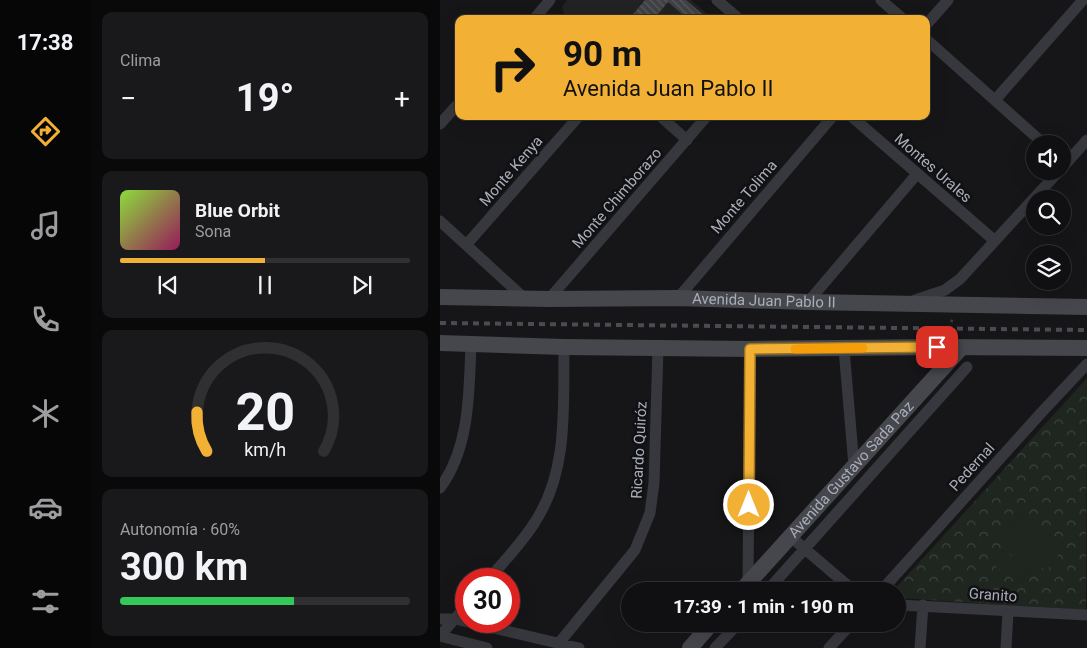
<!DOCTYPE html>
<html lang="es">
<meta charset="utf-8">
<style>
:root{--surface:#101012;--page:#19191b;--text:#f1f3f6;--muted:#9c9d9f;--line:#303032;--accent:#f2b134}
body{margin:0;font-family:Roboto,sans-serif;background:var(--page);color:var(--text);height:100vh;display:flex;flex-direction:column;font-size:19px;white-space:nowrap}
*{box-sizing:border-box;margin:0}
p{font-size:16px;color:var(--muted)}
.icon{flex:none;width:28px;height:28px;fill:none;stroke:currentColor;stroke-width:2;stroke-linecap:round;stroke-linejoin:round}
.map{position:relative;flex:1;overflow:hidden}
.drawer{display:flex;flex-direction:column;gap:12px;padding:12px;background:#09090a;width:350px}
.drawer>*{flex:none}
.banner{position:absolute;left:15px;top:15px;width:475px;height:105px;border-radius:10px;box-shadow:0 5px 20px #0002,0 0 0 1px var(--line);background:#f2b134;color:#111;overflow:hidden}
.buttons{position:absolute;left:586px;top:135px;display:grid;gap:10px}
.buttons a{display:grid;place-items:center;width:45px;height:45px;border-radius:50%;background:var(--surface);box-shadow:0 5px 20px #0002,0 0 0 1px var(--line);font-size:25px}
.speed{position:absolute;left:15px;top:568px;display:flex;gap:10px;font-size:25px;font-weight:700;text-align:center}
.speed>*{display:grid;place-content:center;width:65px;height:65px;border-radius:50%;background:var(--surface);box-shadow:0 5px 20px #0002,0 0 0 1px var(--line);line-height:1}
.speed .limit{border:8px solid #d22;background:#fff;color:#111}
.pin{position:absolute;display:grid;place-items:center;width:42px;height:42px;color:#fff;margin:-21px;border-radius:10px;box-shadow:0 2px 8px #0006}
.me{position:absolute;width:55px;margin:-28px;rotate:0deg;stroke-linejoin:round;filter:drop-shadow(0 0 4px #0008)}
.turn{display:flex;align-items:center;gap:18px;height:105px;padding:0 25px;font-size:22px}
.turn .icon{width:65px;height:65px;stroke-width:2.5}
.turn b{display:block;font-size:35px;line-height:42px}
.big{font-size:38px;font-weight:700;line-height:1.1}
.drawer .tile{flex:1;display:flex;flex-direction:column;justify-content:center;gap:8px;min-width:0;padding:0 18px;border-radius:10px;background:var(--page)}
.drawer .dial{align-items:center;gap:0}
.dial svg{height:130px;overflow:visible;fill:none;stroke:var(--line);stroke-width:7;stroke-linecap:round;text-anchor:middle}
.dial text{fill:var(--text);stroke:none}
.song{display:flex;align-items:center;gap:15px}
.cover{width:60px;height:60px;border-radius:8px;background:linear-gradient(135deg,hsl(90 70% 55%),hsl(330 70% 35%))}
.played{height:5px;border-radius:2px;background:linear-gradient(90deg,var(--accent) 50%,var(--line) 50%)}
.keys{display:flex;justify-content:space-around;direction:ltr}
.heat{display:flex;justify-content:space-between;align-items:center;font-size:28px;direction:ltr}
.charge{height:8px;border-radius:4px;background:linear-gradient(90deg,#34c759 60%,var(--line) 0)}
.trip{position:absolute;left:181px;top:582px;width:285px;height:50px;border-radius:25px;background:var(--surface);box-shadow:0 5px 20px #0002,0 0 0 1px var(--line);font-weight:700;line-height:50px;text-align:center}
main{display:flex;flex:1;min-height:0}
.dock{display:flex;flex-direction:column;width:90px;justify-content:space-around;align-items:center;background:#060607;color:var(--muted)}
.dock .icon{width:35px;height:35px}
.dock .current{color:var(--accent)}
.dock b{font-size:22px;color:var(--text)}
.map>svg:first-child{display:block}
.built{fill:#222225}
.forest{fill:url(#forest-crowns)}
.garden{fill:#1e261f}
.building{fill:url(#building-back-hatch)}
.lines{fill:none;stroke-linecap:round;stroke-linejoin:round}
.path{stroke:#3d3f44;stroke-width:2.5;stroke-dasharray:2.5 4;stroke-linecap:butt}
.street{stroke:#37383d;stroke-width:11}
.secondary{stroke:#45474d;stroke-width:16}
.rail{stroke:#4a4c52;stroke-width:4;stroke-dasharray:6 5;stroke-linecap:butt}
.route-casing{stroke:#9d7322;stroke-width:12}
.route{stroke:#f2b134;stroke-width:9}
.slow{stroke:#f59e0b;stroke-width:9}
.labels{text-anchor:middle;stroke-width:5;stroke-linejoin:round;paint-order:stroke}
.street-label{font-size:15px;fill:#a8adb8;stroke:#111113}
</style>
<main>
<nav class="dock">
<b>17:38</b>
<svg class="icon current" aria-label="directions" viewBox="0 0 24 24"><path d="M12 3l9 9-9 9-9-9zM9 14v-3h6M13 9l2 2-2 2"/></svg>
<svg class="icon" aria-label="music" viewBox="0 0 24 24"><path d="M9 18V5l10-2v13"/><circle cx="6" cy="18" r="3"/><circle cx="16" cy="16" r="3"/></svg>
<svg class="icon" aria-label="phone" viewBox="0 0 24 24"><path d="M5 4h4l2 5-3 2q2 4 5 5l2-3 5 2v4C11 20 4 13 5 4z"/></svg>
<svg class="icon" aria-label="climate" viewBox="0 0 24 24"><path d="M12 3v18M4 7l16 10M4 17L20 7"/></svg>
<svg class="icon" aria-label="car" viewBox="0 0 24 24"><path d="M5 17H2v-5l4-1 3-4h7l3 4 3 1v5h-3M9 17h6M6 11h13"/><circle cx="7" cy="17" r="2"/><circle cx="17" cy="17" r="2"/></svg>
<svg class="icon" aria-label="filters" viewBox="0 0 24 24"><path d="M4 7h16M4 17h16"/><circle cx="9" cy="7" r="2"/><circle cx="15" cy="17" r="2"/></svg>
</nav>
<section class="drawer">
<div class="tile"><p>Clima</p>
<div class="heat"><a>−</a><b class="big">19°</b><a>+</a></div>
</div>
<div class="tile">
<div class="song"><i class="cover"></i><div><b>Blue Orbit</b><p>Sona</p></div></div>
<div class="played"></div>
<div class="keys"><svg class="icon" aria-label="previous" viewBox="0 0 24 24"><path d="M18 5L8 12l10 7zM5 5v14"/></svg><svg class="icon" aria-label="pause" viewBox="0 0 24 24"><path d="M8 5v14M16 5v14"/></svg><svg class="icon" aria-label="next" viewBox="0 0 24 24"><path d="M6 5l10 7-10 7zM19 5v14"/></svg></div>
</div>
<div class="tile dial"><svg viewBox="0 0 100 80">
<path d="M14 69A42 42 0 1 1 86 69"/>
<path d="M14 69A42 42 0 0 1 8 45" stroke="#f2b134"/>
<text x="50" y="56" font-size="32" font-weight="700">20</text>
<text x="50" y="72" font-size="11">km/h</text>
</svg></div>
<div class="tile"><p>Autonomía · 60%</p><b class="big">300 km</b><div class="charge"></div></div>
</section>
<div class="map">
<svg width="647" height="648" viewBox="0 0 647 648">
<defs>
<pattern id="forest-crowns" width="20" height="18" patternUnits="userSpaceOnUse" patternTransform="scale(1.25)"><rect width="20" height="18" fill="#1e261f"/><path d="M2 6a3 3 0 1 1 6 0M12 15a3 3 0 1 1 6 0" fill="none" stroke="#3c433d"/></pattern>
<pattern id="building-back-hatch" width="6" height="6" patternUnits="userSpaceOnUse" patternTransform="scale(1.25)"><rect width="6" height="6" fill="#404145"/><path d="M-1 5l2 2M0 0l6 6M5-1l2 2" fill="none" stroke="#595a5e"/></pattern>
</defs>
<rect width="100%" height="100%" fill="#161618"/>
<path class="built" d="M127,0h124l22,19h-144l-5,-5 -2,-7z"/>
<path class="forest" d="M647,378l-1,232 -188,-12v-7h-5z"/>
<path class="garden" d="M581,513l44,33 -19,25 -44,-34z
M563,550l28,20 -12,14 -26,-20z"/>
<path class="building" d="M205,0h41l22,19h-20l-20,-17 -14,17h-25z"/>
<g class="lines">
<path class="path" d="M506,334l7,-16"/>
<path class="street" d="M277,0l22,19
M441,0l22,19
M94,19l16,-19
M486,25l22,-25
M486,39l118,105
M556,99l87,-99
M220,116l27,24
M411,116l144,125
M0,124l19,-21
M622,168l25,-28
M0,221l83,76
M27,244l112,-128
M238,298l155,-182
M109,299l158,-183
M475,300l30,-10 15,-11 99,-108
M368,302l109,-128
M404,349l10,117
M0,488c30,-40 29,-96 31,-144
M351,537l63,54
M49,579c16,-19 33,-36 46,-57 34,-52 28,-116 29,-175
M308,583l2,-234
M327,591l200,-224
M441,591l160,-178 46,-49
M458,605l189,10
M0,619h15l124,29
M0,636l47,12
M0,636l26,-30
M119,643l76,-93 15,-37 4,-30 4,-135
M275,648l23,-24
M389,648l22,-24
M480,648l3,-43
M566,648l2,-36"/>
<g class="secondary">
<path id="s1" d="M0,297l109,2 129,-1 130,4 279,5"/>
<path d="M0,343l124,4 186,2 187,-2 150,1"/>
<path id="s2" d="M301,591l221,-244"/>
<path d="M250,648l21,-24"/>
</g>
<path class="rail" d="M0,323l647,7"/>
</g>
<g class="lines">
<defs>
<path id="route" d="M309,505l1,-156 187,-2"/>
</defs>
<use href="#route" class="route-casing"/>
<use href="#route" class="route"/>
<path class="slow" d="M355,349l68,-1"/>
</g>
<g class="labels">
<g class="street-label">
<text transform="translate(493 168) rotate(41)" y="5">Montes Urales</text>
<text transform="translate(71 171) rotate(-49)" y="5">Monte Kenya</text>
<text transform="translate(304 197) rotate(-49)" y="5">Monte Tolima</text>
<text transform="translate(177 198) rotate(-49)" y="5">Monte Chimborazo</text>
<text dy="5" stroke="none"><textPath href="#s1" startOffset="324">Avenida Juan Pablo II</textPath></text>
<text transform="translate(199 450) rotate(-87)" y="5">Ricardo Quiróz</text>
<text transform="translate(532 467) rotate(-48)" y="5">Pedernal</text>
<text dy="5" stroke="none"><textPath href="#s2" startOffset="164">Avenida Gustavo Sada Paz</textPath></text>
<text transform="translate(553 595) rotate(4)" y="5">Granito</text>
</g>
</g>
</svg>
<div class="buttons">
<a><svg class="icon" aria-label="sound" viewBox="0 0 24 24"><path d="M4 9h4l5-4v14l-5-4H4zM17 9q2 3 0 6"/></svg></a>
<a><svg class="icon" aria-label="search" viewBox="0 0 24 24"><circle cx="10" cy="10" r="6"/><path d="M15 15l6 6"/></svg></a>
<a><svg class="icon" aria-label="layers" viewBox="0 0 24 24"><path d="M12 4l9 5-9 5-9-5zM3 14l9 5 9-5"/></svg></a>
</div>
<div class="speed"><div class="limit">30</div></div>
<div class="pin" style="left:497px;top:347px;background:#d93025"><svg class="icon" aria-label="arrive" viewBox="0 0 24 24"><path d="M6 21V4h12l-3 4 3 4H6"/></svg></div>
<svg class="me" style="left:309px;top:505px" viewBox="-20 -20 40 40"><circle r="17" fill="#f2b134" stroke="#fff" stroke-width="3"/><path d="M0-11L8 9 0 5-8 9z" fill="#fff"/></svg>
<div class="trip">17:39 · 1 min · 190 m</div>
<div class="banner">
<div class="turn"><svg class="icon" aria-label="right" viewBox="0 0 24 24"><path d="M7 20v-9h11M14 6l5 5-5 5"/></svg><div><b>90 m</b>Avenida Juan Pablo II</div></div>
</div>
</div>
</main>
